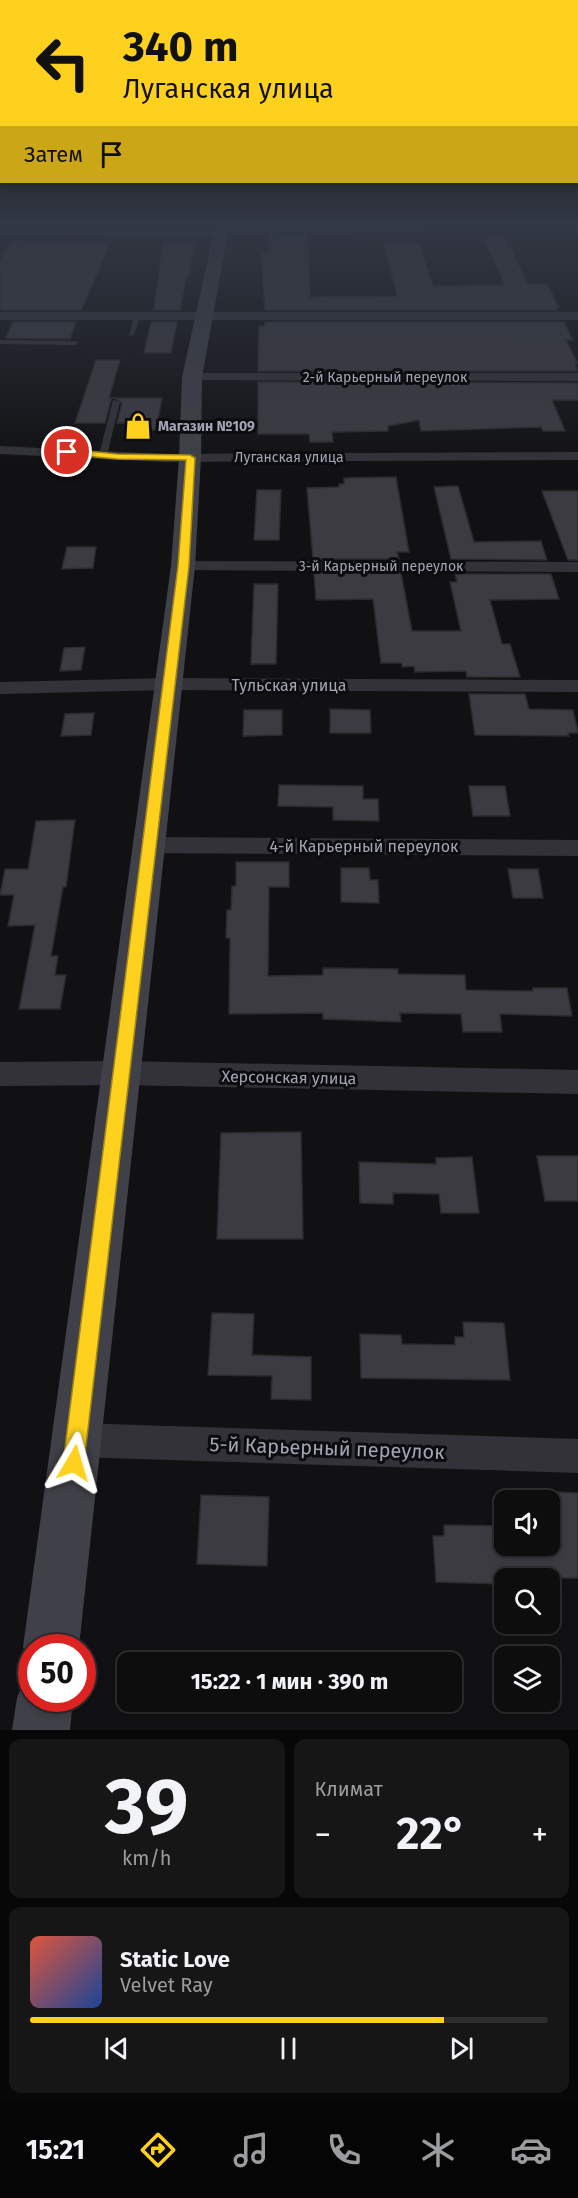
<!DOCTYPE html>
<html lang="ru">
<meta charset="utf-8">
<style>
:root{--surface:#0d0d0e;--page:#161617;--text:#f1f3f6;--muted:#9a9c9e;--line:#2d2d2e;--accent:#fed11e}
body{margin:0;font-family:"Fira Sans",sans-serif;background:var(--page);color:var(--text);height:100vh;display:flex;flex-direction:column;font-size:22px;white-space:nowrap}
*{box-sizing:border-box;margin:0}
p{font-size:20px;color:var(--muted)}
.icon{flex:none;width:33px;height:33px;fill:none;stroke:currentColor;stroke-width:2;stroke-linecap:round;stroke-linejoin:round}
.map{position:relative;height:1730px;overflow:hidden}
.sheet{display:flex;flex-direction:column;gap:9px;padding:9px;background:#070708;flex:1}
.sheet>*{flex:none}
.top-card{position:absolute;left:0px;top:0px;width:579px;height:183px;box-shadow:0 3px 9px #0003,0 0 0 2px var(--line);background:#fed11e;color:#111;overflow:hidden}
.buttons{position:absolute;left:494px;top:1490px;display:grid;gap:12px}
.buttons a{display:grid;place-items:center;width:66px;height:66px;border-radius:12px;background:var(--surface);box-shadow:0 3px 9px #0003,0 0 0 2px var(--line);font-size:30px}
.speed{position:absolute;left:18px;top:1634px;display:flex;gap:12px;font-size:30px;font-weight:700;text-align:center}
.speed>*{display:grid;place-content:center;width:78px;height:78px;border-radius:50%;background:var(--surface);box-shadow:0 3px 9px #0003,0 0 0 2px var(--line);line-height:1}
.speed .limit{border:9px solid #d22;background:#fff;color:#111}
.pin{position:absolute;display:grid;place-items:center;width:51px;height:51px;color:#fff;margin:-26px;border:3px solid #fff;border-radius:50%;box-shadow:0 2px 6px #0007}
.me{position:absolute;width:66px;margin:-33px;rotate:7deg;stroke-linejoin:round;filter:drop-shadow(0 0 4px #0008)}
.turn{display:flex;align-items:center;gap:21px;height:126px;padding:0 24px;font-size:27px}
.turn .icon{width:78px;height:78px;stroke-width:2.5}
.turn b{display:block;font-size:42px;line-height:51px}
.then{display:flex;align-items:center;height:57px;padding:0 24px;background:#0003;gap:12px;font-size:22px}
.big{font-size:45px;font-weight:700;line-height:1.1}
.sheet .widget{flex:1;display:flex;flex-direction:column;justify-content:center;gap:9px;min-width:0;padding:0 21px;border-radius:12px;background:var(--page)}
.sheet .dial{align-items:center;gap:0}
.dial b{font-size:78px;line-height:1}
.song{display:flex;align-items:center;gap:18px}
.cover{width:72px;height:72px;border-radius:9px;background:linear-gradient(135deg,hsl(10 70% 55%),hsl(220 70% 35%))}
.played{height:6px;border-radius:3px;background:linear-gradient(90deg,var(--accent) 80%,var(--line) 80%)}
.keys{display:flex;justify-content:space-around;direction:ltr}
.heat{display:flex;justify-content:space-between;align-items:center;font-size:33px;direction:ltr}
.sheet .tiles{flex:1;display:grid;gap:9px;grid-template-columns:1fr 1fr}
.widget:last-child{grid-column:span 2}
.trip{position:absolute;left:117px;top:1652px;width:345px;height:60px;border-radius:12px;background:var(--surface);box-shadow:0 3px 9px #0003,0 0 0 2px var(--line);font-weight:700;line-height:60px;text-align:center}
.menu{display:flex;height:96px;justify-content:space-around;align-items:center;background:#050506;color:var(--muted)}
.menu .icon{width:42px;height:42px}
.menu .selected{color:var(--accent)}
.menu b{font-size:27px;color:var(--text)}
.map>svg:first-child{display:block}
.building{fill:#3b3b41;stroke:#2c2b2f;stroke-width:1.5}
.lines{fill:none;stroke-linecap:round;stroke-linejoin:round}
.lane{fill:#323238;fill-rule:evenodd}
.street{fill:#323238;fill-rule:evenodd}
.secondary{fill:#404148;fill-rule:evenodd}
.route{fill:#fed11e;stroke:#a58814;stroke-width:1.5}
.labels{text-anchor:middle;stroke-width:6;stroke-linejoin:round;paint-order:stroke}
.far-street-label{font-size:14px;fill:#a1a5b5;stroke:#0c0c0e}
.far-poi-label{font-size:14px;font-weight:bold;fill:#a1a5b5;stroke:#0c0c0e;text-anchor:start}
.street-label{font-size:16px;fill:#a1a5b5;stroke:#0c0c0e}
.near-street-label{font-size:20px;fill:#a1a5b5;stroke:#0c0c0e}
</style>
<div class="map">
<svg width="578" height="1730" viewBox="0 0 578 1730">
<rect width="100%" height="100%" fill="#111113"/>
<path class="building" d="M269,236h39l2,61 87,-1 -13,-53h35l14,43 72,-1 -22,-48h22l23,47h19l12,23h-3l1,3h-292l-4,-56h7z
M11,241l90,1h10l-30,68h-81v-49z
M163,242h31l-5,34h-3l-6,34h-26z
M13,322h63l-6,17 -64,-1z
M151,322h26l-6,31h-27z
M265,322h299l9,18h-7l12,24h-3l3,7h-320l1,-45h6z
M96,360h24l-11,38h53l-6,32h-31l2,-7h-10l5,-20 -8,-5 -3,1 -6,24h-30z
M258,382l320,1v17h-26l13,31h-22l-2,-4 -120,4 -2,-11 -31,6v5l-56,1 1,10h-23l-1,-8h-51z
M396,477l13,75h-12l2,7h-86l-6,-71 32,-1v-3h5v-6z
M458,486l16,56 67,-1 6,19 -96,-1 -17,-72z
M257,490h24l-2,50h-25z
M542,491h36v69h-10z
M67,547h29l-3,21 -31,1z
M314,573h87l11,58h49l-11,-49h7l-2,-8h96l8,25 -69,1 12,44h8l10,33h-53l-1,-6 -51,1 -1,-6 -12,1v-4h-21l-8,-64 -57,1z
M254,584h24l-2,80h-25z
M85,647l-4,23 -21,1 4,-23z
M469,694h56l4,15 44,1 5,23h-10l1,3 -94,-1z
M330,709l40,1 1,23h-41z
M244,710h38v25l-39,1z
M94,713l-3,22 -30,1 4,-22z
M279,785l84,1v13h15l1,22 -46,-1v-13l-55,-1z
M469,786h36l5,30h-37z
M75,820l-9,67h-3l-12,69h7l-3,19h11l-6,34h-41l16,-84 -27,1 6,-31h-14l5,-26h23l8,-48z
M236,862h53v25h-20l-1,89 55,-1v-7l75,1v5l67,1 1,15 67,1v-3h34l5,28 -72,-2 2,18h-39l-2,-18 -61,-1 1,9 -78,-3v-6l-94,1 1,-76h-4l1,-28h4l1,-24h4z
M341,868h28l1,12h8l1,23 -38,-1z
M508,869h30l5,29h-30z
M301,1132l2,107h-86l4,-106z
M537,1156h41v45h-33z
M472,1157l7,56h-38l-2,-19 -46,-1v11l-33,-1 -1,-41 77,2v-6z
M212,1313l42,1 -2,41 59,2v43l-40,-1 1,-23 -64,-1z
M463,1322l41,1 6,57 -149,-2 -1,-44 41,1 1,9 53,1v-8h9z
M555,1492l23,1v85h-74v6l-68,-2 -3,-46h11v-11l60,1v19h58z
M201,1495l68,2 -2,69 -70,-2z"/>
<g class="lines">
<path class="lane" d="M137,314l3,2 -6,19 -5,1 5,-20z
M0,340l75,1 3,2 -3,2 -75,-1z
M113,400l7,2 -13,53 -4,2 -4,-2z"/>
<path class="street" d="M222,227h356v4l-356,2 -20,4 -202,-3v-6l202,3z
M0,312h578v8h-578z
M192,373h386v8l-391,-1 -1,-3 1,-3z
M0,446l164,8 414,-2v8l-414,2 -164,-8z
M183,561l395,1v10l-401,-2 -2,-4z
M169,678l409,2v12l-409,-2 -169,4v-12z
M149,837l429,3v16l-429,-3 -8,-2 -3,-6 3,-6z
M121,1061l457,9v24l-457,-9 -121,1v-24z
M76,1423l502,16v34l-502,-16 -12,-5 -5,-12 5,-12z"/>
<path class="secondary" d="M215,227h14l-27,150 -1,81 -6,108 -116,1081h-47v20l-9,-20 148,-1081 8,-108 3,-81z
M32,1675v23h41l-3,32h-58l5,-32 8,-20z"/>
</g>
<linearGradient id="sky" x2="0" y2="1"><stop stop-color="#09090a"/><stop offset="0.48" stop-color="#323844"/><stop offset="1" stop-color="#323844" stop-opacity="0"/></linearGradient>
<rect width="578" height="469" fill="url(#sky)"/>
<path class="route" d="M67,449l50,5 73,1 5,3 -6,108 -105,897 -3,7 -7,3 -8,-3 -3,-7 115,-897 8,-106 -69,-1 -53,-5 -1,-2z"/>
<defs>
<symbol id="shop-bare" viewBox="-9 -9 18 18"><path d="M-5-2.5h2.3a2.7 3.5 0 0 1 5.4 0H5L5.5 6h-11ZM-1.5-2.5h3a1.5 2.3 0 0 0-3 0Z" fill="#fed11e" stroke="#0c0c0e" stroke-width="2.5" paint-order="stroke"/></symbol>
</defs>
<g fill-rule="evenodd">
<use href="#shop-bare" x="119" y="407" width="38" height="38"/>
</g>
<g class="labels">
<g class="far-street-label">
<text x="385" y="382">2-й Карьерный переулок</text>
<text x="289" y="462">Луганская улица</text>
<text x="381" y="571">3-й Карьерный переулок</text>
</g>
<g class="far-poi-label">
<text x="158" y="431">Магазин №109</text>
</g>
<g class="street-label">
<text x="289" y="691">Тульская улица</text>
<text x="364" y="852">4-й Карьерный переулок</text>
<text transform="translate(289 1077) rotate(1)" y="6">Херсонская улица</text>
</g>
<g class="near-street-label">
<text transform="translate(327 1448) rotate(2)" y="7">5-й Карьерный переулок</text>
</g>
</g>
</svg>
<div class="buttons">
<a><svg class="icon" aria-label="sound" viewBox="0 0 24 24"><path d="M4 9h4l5-4v14l-5-4H4zM17 9q2 3 0 6"/></svg></a>
<a><svg class="icon" aria-label="search" viewBox="0 0 24 24"><circle cx="10" cy="10" r="6"/><path d="M15 15l6 6"/></svg></a>
<a><svg class="icon" aria-label="layers" viewBox="0 0 24 24"><path d="M12 4l9 5-9 5-9-5zM3 14l9 5 9-5"/></svg></a>
</div>
<div class="speed"><div class="limit">50</div></div>
<div class="pin" style="left:67px;top:452px;background:#d93025"><svg class="icon" aria-label="arrive" viewBox="0 0 24 24"><path d="M6 21V4h12l-3 4 3 4H6"/></svg></div>
<svg class="me" style="left:74px;top:1463px" viewBox="-20 -20 40 40"><path d="M0-17L14 15 0 8-14 15z" fill="#fed11e" stroke="#fff" stroke-width="4"/></svg>
<div class="trip">15:22 · 1 мин · 390 m</div>
<div class="top-card">
<div class="turn"><svg class="icon" aria-label="left" viewBox="0 0 24 24"><path d="M17 20v-9H6M10 6l-5 5 5 5"/></svg><div><b>340 m</b>Луганская улица</div></div>
<div class="then">Затем<svg class="icon" aria-label="arrive" viewBox="0 0 24 24"><path d="M6 21V4h12l-3 4 3 4H6"/></svg></div>
</div>
</div>
<section class="sheet">
<div class="tiles">
<div class="widget dial"><b>39</b><p>km/h</p></div>
<div class="widget"><p>Климат</p>
<div class="heat"><a>−</a><b class="big">22°</b><a>+</a></div>
</div>
<div class="widget">
<div class="song"><i class="cover"></i><div><b>Static Love</b><p>Velvet Ray</p></div></div>
<div class="played"></div>
<div class="keys"><svg class="icon" aria-label="previous" viewBox="0 0 24 24"><path d="M18 5L8 12l10 7zM5 5v14"/></svg><svg class="icon" aria-label="pause" viewBox="0 0 24 24"><path d="M8 5v14M16 5v14"/></svg><svg class="icon" aria-label="next" viewBox="0 0 24 24"><path d="M6 5l10 7-10 7zM19 5v14"/></svg></div>
</div>
</div>
</section>
<nav class="menu">
<b>15:21</b>
<svg class="icon selected" aria-label="directions" viewBox="0 0 24 24"><path d="M12 3l9 9-9 9-9-9zM9 14v-3h6M13 9l2 2-2 2"/></svg>
<svg class="icon" aria-label="music" viewBox="0 0 24 24"><path d="M9 18V5l10-2v13"/><circle cx="6" cy="18" r="3"/><circle cx="16" cy="16" r="3"/></svg>
<svg class="icon" aria-label="phone" viewBox="0 0 24 24"><path d="M5 4h4l2 5-3 2q2 4 5 5l2-3 5 2v4C11 20 4 13 5 4z"/></svg>
<svg class="icon" aria-label="climate" viewBox="0 0 24 24"><path d="M12 3v18M4 7l16 10M4 17L20 7"/></svg>
<svg class="icon" aria-label="car" viewBox="0 0 24 24"><path d="M5 17H2v-5l4-1 3-4h7l3 4 3 1v5h-3M9 17h6M6 11h13"/><circle cx="7" cy="17" r="2"/><circle cx="17" cy="17" r="2"/></svg>
</nav>
